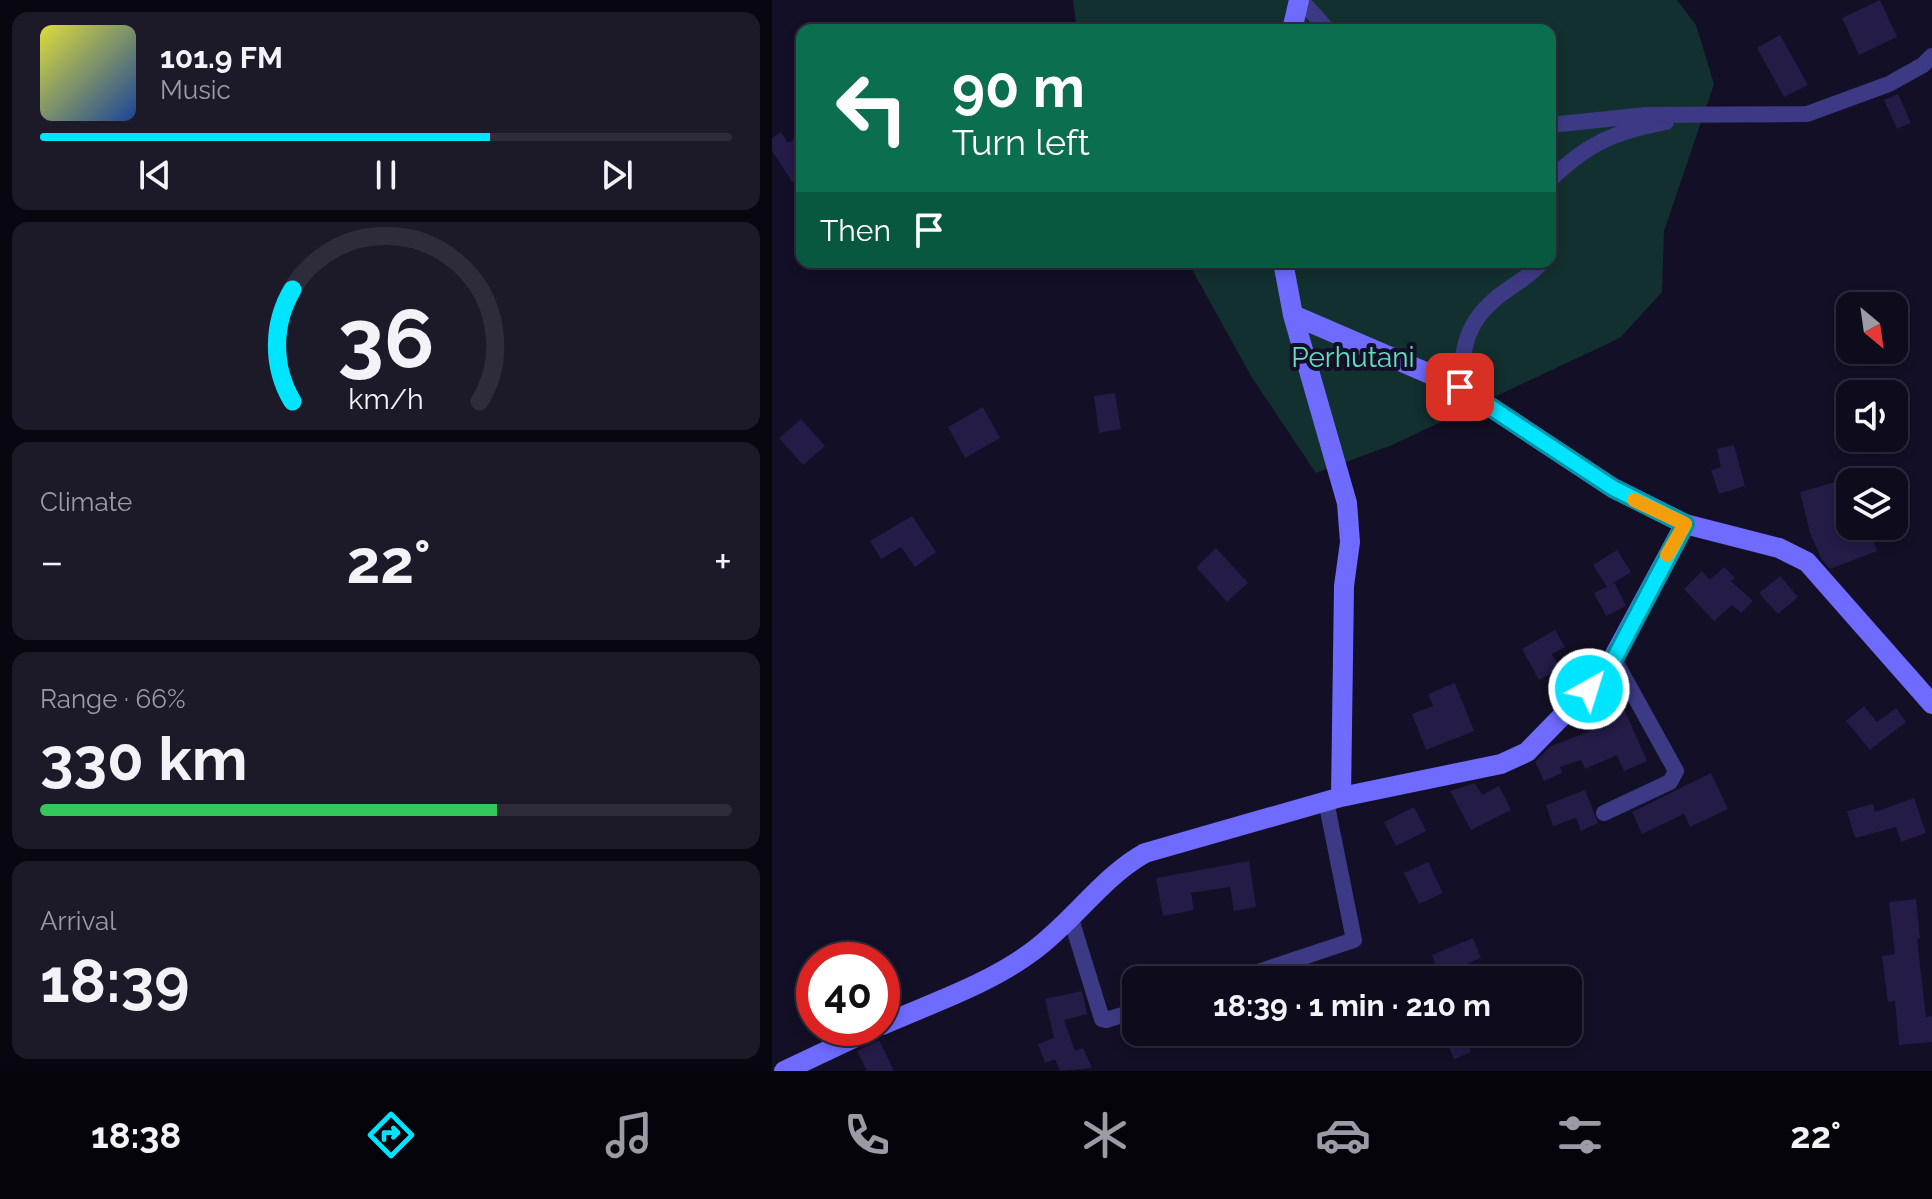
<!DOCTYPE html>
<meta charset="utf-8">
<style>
:root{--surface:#0e0b1c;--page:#1c1929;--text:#f1f3f6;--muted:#9b9ba3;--line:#2e2b3b;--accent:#00e5ff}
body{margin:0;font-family:Raleway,sans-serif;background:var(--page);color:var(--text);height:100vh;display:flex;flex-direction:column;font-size:30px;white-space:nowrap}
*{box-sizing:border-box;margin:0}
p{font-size:26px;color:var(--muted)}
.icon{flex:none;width:44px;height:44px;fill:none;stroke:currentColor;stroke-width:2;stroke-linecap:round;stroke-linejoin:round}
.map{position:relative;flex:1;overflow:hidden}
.side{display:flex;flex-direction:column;gap:12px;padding:12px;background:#08060f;width:772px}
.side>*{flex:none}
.top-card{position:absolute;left:24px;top:24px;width:760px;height:244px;border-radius:16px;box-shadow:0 4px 12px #0003,0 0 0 2px var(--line);background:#0b6e4f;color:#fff;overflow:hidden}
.needle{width:52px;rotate:151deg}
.fabs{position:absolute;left:1064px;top:292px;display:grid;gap:16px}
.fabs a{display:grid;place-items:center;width:72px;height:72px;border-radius:16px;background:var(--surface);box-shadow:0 4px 12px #0003,0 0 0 2px var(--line);font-size:40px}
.speed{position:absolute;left:24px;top:942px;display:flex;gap:16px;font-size:40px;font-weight:700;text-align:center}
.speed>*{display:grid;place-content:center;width:104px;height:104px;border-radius:50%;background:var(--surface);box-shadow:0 4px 12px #0003,0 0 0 2px var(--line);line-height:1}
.speed .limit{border:12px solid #d22;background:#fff;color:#111}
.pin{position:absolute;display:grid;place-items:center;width:68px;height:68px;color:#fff;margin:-34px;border-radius:16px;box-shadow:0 4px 12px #0006}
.me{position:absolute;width:88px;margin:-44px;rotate:39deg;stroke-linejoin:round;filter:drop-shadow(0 0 6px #0008)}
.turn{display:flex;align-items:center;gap:28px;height:168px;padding:0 24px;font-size:36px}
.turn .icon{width:104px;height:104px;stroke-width:2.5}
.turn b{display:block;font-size:56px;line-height:68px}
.then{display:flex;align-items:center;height:76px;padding:0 24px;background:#0003;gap:16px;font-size:30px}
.big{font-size:60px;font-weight:700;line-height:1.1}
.side .widget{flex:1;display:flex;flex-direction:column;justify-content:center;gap:12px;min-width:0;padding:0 28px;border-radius:16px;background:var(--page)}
.side .dial{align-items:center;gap:0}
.dial svg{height:208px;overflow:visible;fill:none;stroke:var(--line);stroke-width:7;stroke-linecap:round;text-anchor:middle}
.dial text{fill:var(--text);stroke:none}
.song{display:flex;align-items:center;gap:24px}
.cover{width:96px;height:96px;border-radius:12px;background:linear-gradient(135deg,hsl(60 70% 55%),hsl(220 70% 35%))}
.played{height:8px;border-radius:4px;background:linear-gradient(90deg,var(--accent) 65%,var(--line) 65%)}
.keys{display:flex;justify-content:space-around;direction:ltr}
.heat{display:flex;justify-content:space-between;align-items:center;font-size:44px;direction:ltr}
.charge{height:12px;border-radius:6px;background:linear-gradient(90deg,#34c759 66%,var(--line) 0)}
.trip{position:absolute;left:350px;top:966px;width:460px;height:80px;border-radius:16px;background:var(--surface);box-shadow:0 4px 12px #0003,0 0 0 2px var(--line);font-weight:700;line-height:80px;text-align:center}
.tab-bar{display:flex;height:128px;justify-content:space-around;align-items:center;background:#06040b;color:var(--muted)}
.tab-bar .icon{width:56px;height:56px}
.tab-bar .selected{color:var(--accent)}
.tab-bar b{font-size:36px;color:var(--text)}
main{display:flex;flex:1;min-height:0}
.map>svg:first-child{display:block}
.green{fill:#12302f}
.building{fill:#241b47}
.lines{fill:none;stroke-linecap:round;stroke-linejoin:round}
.street{stroke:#3d3a85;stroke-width:16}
.secondary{stroke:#6f6bff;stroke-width:20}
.route-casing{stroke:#0095a6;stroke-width:20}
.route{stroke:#00e5ff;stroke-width:14}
.slow{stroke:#f59e0b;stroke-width:14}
.labels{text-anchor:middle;stroke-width:8;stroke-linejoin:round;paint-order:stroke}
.park-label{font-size:28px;fill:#5fe0c0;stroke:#130f26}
</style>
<main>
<section class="side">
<div class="widget">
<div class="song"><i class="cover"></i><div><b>101.9 FM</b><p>Music</p></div></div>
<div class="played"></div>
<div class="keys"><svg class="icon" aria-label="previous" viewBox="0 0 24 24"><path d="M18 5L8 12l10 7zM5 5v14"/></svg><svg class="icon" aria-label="pause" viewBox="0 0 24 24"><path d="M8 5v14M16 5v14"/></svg><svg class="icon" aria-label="next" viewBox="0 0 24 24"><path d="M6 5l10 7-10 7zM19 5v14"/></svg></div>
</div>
<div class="widget dial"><svg viewBox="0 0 100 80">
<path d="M14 69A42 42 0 1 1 86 69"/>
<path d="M14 69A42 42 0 0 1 14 26" stroke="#00e5ff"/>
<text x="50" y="56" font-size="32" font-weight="700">36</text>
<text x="50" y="72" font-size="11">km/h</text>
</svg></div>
<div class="widget"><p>Climate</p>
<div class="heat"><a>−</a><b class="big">22°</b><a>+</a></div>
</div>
<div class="widget"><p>Range · 66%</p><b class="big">330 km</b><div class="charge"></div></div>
<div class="widget"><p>Arrival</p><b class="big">18:39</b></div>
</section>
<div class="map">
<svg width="1160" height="1071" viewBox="0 0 1160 1071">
<rect width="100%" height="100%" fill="#130f26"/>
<path class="green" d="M301,0h604l19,25 18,59 -50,147 -2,61 -42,46 -228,107 -76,28 -65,-97 -63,-114h362v-232h-473z"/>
<path class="building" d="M1108,0l17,37 -38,18 -17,-37z
M1008,35l28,50 -24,12 -27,-49z
M1126,94l13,29 -14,6 -13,-29z
M9,132l7,11 14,-9v43l-9,6 -21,-32v-13z
M343,393l6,36 -22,4 -5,-37z
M211,407l17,31 -35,20 -17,-31z
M29,419l24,27 -22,19 -24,-27z
M962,445l11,41 -26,8 -8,-24 10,-3 -4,-18z
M1063,482l5,16 10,-2v38l18,-7 9,24 -47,18 -8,-9 -12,-27 -10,-41z
M140,516l24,36 -21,15 -14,-20 -20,12 -11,-18z
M444,548l32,35 -21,19 -31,-35z
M845,550l14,22 -24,15 -14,-22z
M952,567l11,11 -4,3 22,20 -12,12 -9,-8 -18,16 -30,-32 18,-18 8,9z
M1008,576l18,21 -20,17 -19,-21z
M843,583l11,23 -20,10 -12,-23z
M783,630l10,17 -13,7 8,15 -21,11 -17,-31z
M683,683l19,48 -48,19 -14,-36 21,-8 -5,-12z
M1092,706l13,16 19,-14 10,14 -36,28 -24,-29z
M853,711l22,50 -23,10 -7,-16 -32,14 -4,-9 -21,7 2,6 -18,8 -9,-19 16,-16 53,-20 -2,-5z
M939,773l17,36 -38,18 -6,-13 -42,20 -10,-22z
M703,783l7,12 17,-9 12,24 -40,20 -21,-39z
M813,790l13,33 -17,8 -5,-13 -23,8 -7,-21z
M1142,798l12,35 -25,9 -5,-15 -41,11 -8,-27 26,-7 2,8z
M642,807l12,24 -30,15 -12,-24z
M477,861l7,46 -22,4 -4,-24 -39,6 3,17 -31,6 -7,-38z
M656,862l15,31 -24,11 -15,-31z
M1144,899l4,39 -3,1 9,78 6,-1v26l-33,3 -4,-44 -7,1 -6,-46 13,-2 -6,-52z
M701,938l8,20 -41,17 -8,-20z
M310,991l5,23 -23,6 11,31 8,-3 9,20 -32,3 -5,-12 -10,4 -7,-19 16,-6 -9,-39z
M680,1032h10l9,20 -17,7 -10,-24z
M107,1040l15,31h-27l-10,-20z"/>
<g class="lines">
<path class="street" d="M529,0l27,30
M778,125l96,-10 161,-1 82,-30 34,-19 9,-9
M778,180c38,-37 64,-48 116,-58
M688,387c2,-45 9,-71 47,-97 13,-9 25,-16 35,-28
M832,813l66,-31 6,-11 -62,-112
M299,919l31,100 4,1 30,-9
M462,980l120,-40 -28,-139"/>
<path class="secondary" d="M520,30l7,-30
M511,262l10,53 54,188 3,39 -6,44 -3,211
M521,315l167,72 153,101 72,36
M110,1025c50,-22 107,-41 151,-74 40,-29 69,-74 112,-98l196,-56 160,-33 26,-12 79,-81 79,-147 94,24 28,14 125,142
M12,1071l91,-43"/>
</g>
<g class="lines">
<defs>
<path id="route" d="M688,387l153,101 72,36 -71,135 -25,30"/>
</defs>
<use href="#route" class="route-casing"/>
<use href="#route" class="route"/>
<path class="slow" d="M862,500l51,24 -18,31"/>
</g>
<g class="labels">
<g class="park-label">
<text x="581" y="367">Perhutani</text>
</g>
</g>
</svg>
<div class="fabs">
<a><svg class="needle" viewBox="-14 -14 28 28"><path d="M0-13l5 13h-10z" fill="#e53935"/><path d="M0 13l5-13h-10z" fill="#9b9ba3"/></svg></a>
<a><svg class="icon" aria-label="sound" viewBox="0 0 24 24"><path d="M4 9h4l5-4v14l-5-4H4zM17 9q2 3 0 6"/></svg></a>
<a><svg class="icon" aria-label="layers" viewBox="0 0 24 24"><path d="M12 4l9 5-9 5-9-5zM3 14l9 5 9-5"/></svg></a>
</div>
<div class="speed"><div class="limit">40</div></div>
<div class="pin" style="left:688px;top:387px;background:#d93025"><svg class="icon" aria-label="arrive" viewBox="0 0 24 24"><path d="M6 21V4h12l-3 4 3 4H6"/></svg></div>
<svg class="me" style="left:817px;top:689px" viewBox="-20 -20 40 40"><circle r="17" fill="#00e5ff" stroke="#fff" stroke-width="3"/><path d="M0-11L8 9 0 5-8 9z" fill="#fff"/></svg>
<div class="trip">18:39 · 1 min · 210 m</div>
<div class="top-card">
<div class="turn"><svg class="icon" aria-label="left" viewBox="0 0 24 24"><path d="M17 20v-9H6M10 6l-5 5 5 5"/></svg><div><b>90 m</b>Turn left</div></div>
<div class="then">Then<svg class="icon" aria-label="arrive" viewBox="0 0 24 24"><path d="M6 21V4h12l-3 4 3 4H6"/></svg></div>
</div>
</div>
</main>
<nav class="tab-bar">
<b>18:38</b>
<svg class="icon selected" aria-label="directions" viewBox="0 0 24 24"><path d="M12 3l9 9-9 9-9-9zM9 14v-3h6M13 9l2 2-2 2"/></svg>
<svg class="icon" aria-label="music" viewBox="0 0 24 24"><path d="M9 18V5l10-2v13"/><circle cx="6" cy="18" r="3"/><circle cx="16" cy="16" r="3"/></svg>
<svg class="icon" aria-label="phone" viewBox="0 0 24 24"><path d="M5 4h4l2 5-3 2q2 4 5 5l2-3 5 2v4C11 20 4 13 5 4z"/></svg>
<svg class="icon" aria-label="climate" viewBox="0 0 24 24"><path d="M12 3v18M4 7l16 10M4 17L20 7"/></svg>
<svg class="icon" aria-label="car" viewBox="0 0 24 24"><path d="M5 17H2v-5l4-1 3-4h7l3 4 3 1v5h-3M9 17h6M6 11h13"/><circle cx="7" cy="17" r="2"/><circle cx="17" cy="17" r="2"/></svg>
<svg class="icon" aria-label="filters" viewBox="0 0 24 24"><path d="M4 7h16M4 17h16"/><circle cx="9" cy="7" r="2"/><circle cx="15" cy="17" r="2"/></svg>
<b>22°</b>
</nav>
